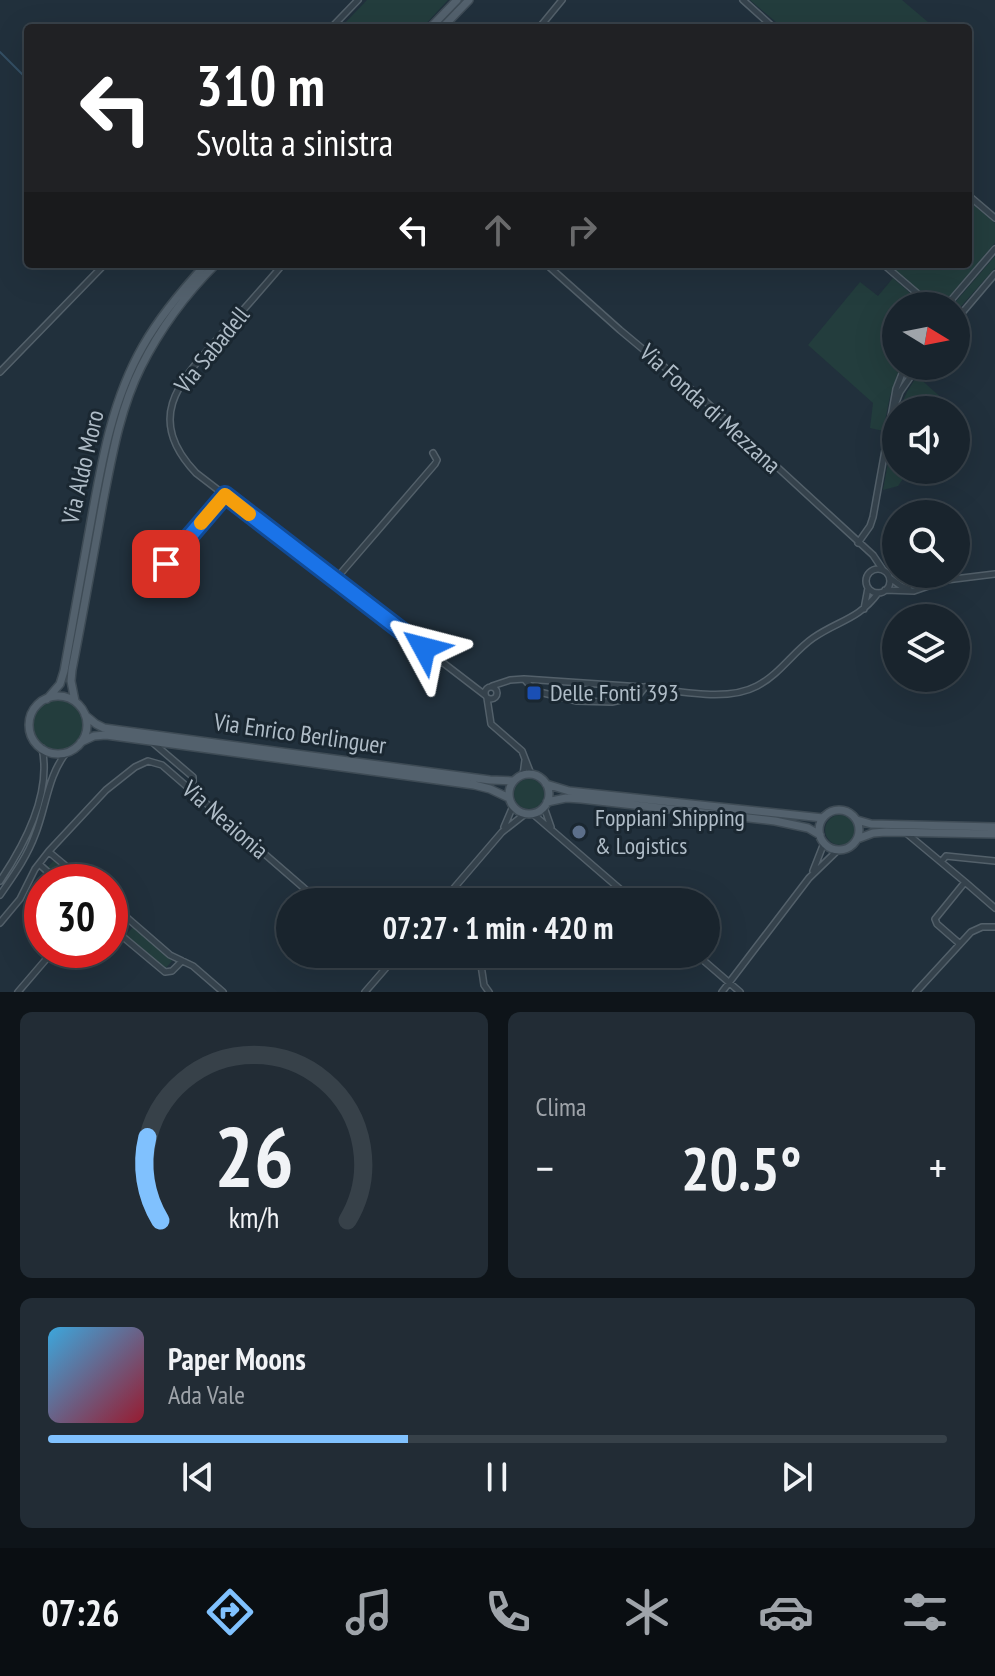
<!DOCTYPE html>
<html lang="it">
<meta charset="utf-8">
<style>
:root{--surface:#19242d;--page:#222c35;--text:#f1f3f6;--muted:#9fa4aa;--line:#374149;--accent:#80c1fe}
body{margin:0;font-family:"PT Sans Narrow",sans-serif;background:var(--page);color:var(--text);height:100vh;display:flex;flex-direction:column;font-size:30px;white-space:nowrap}
*{box-sizing:border-box;margin:0}
p{font-size:26px;color:var(--muted)}
.icon{flex:none;width:44px;height:44px;fill:none;stroke:currentColor;stroke-width:2;stroke-linecap:round;stroke-linejoin:round}
.map{position:relative;height:992px;overflow:hidden}
.side{display:flex;flex-direction:column;gap:20px;padding:20px;background:#0e1419;flex:1}
.side>*{flex:none}
.top-card{position:absolute;left:24px;top:24px;width:948px;height:244px;border-radius:8px;box-shadow:0 8px 32px #0002,0 0 0 2px var(--line);background:#202124;color:#fff;overflow:hidden}
.needle{width:52px;rotate:100deg}
.fabs{position:absolute;left:882px;top:292px;display:grid;gap:16px}
.fabs a{display:grid;place-items:center;width:88px;height:88px;border-radius:50%;background:var(--surface);box-shadow:0 8px 32px #0002,0 0 0 2px var(--line);font-size:40px}
.speed{position:absolute;left:24px;top:864px;display:flex;gap:16px;font-size:40px;font-weight:700;text-align:center}
.speed>*{display:grid;place-content:center;width:104px;height:104px;border-radius:50%;background:var(--surface);box-shadow:0 8px 32px #0002,0 0 0 2px var(--line);line-height:1}
.speed .limit{border:12px solid #d22;background:#fff;color:#111}
.pin{position:absolute;display:grid;place-items:center;width:68px;height:68px;color:#fff;margin:-34px;border-radius:16px;box-shadow:0 4px 12px #0006}
.me{position:absolute;width:88px;margin:-44px;rotate:308deg;stroke-linejoin:round;filter:drop-shadow(0 0 6px #0008)}
.turn{display:flex;align-items:center;gap:28px;height:168px;padding:0 40px;font-size:36px}
.turn .icon{width:104px;height:104px;stroke-width:2.5}
.turn b{display:block;font-size:56px;line-height:68px}
.lanes{display:flex;align-items:center;height:76px;padding:0 40px;background:#0003;justify-content:center;gap:40px;direction:ltr}
.lanes .off{opacity:.35}
.big{font-size:60px;font-weight:600;line-height:1.1}
.side .card{flex:1;display:flex;flex-direction:column;justify-content:center;gap:12px;min-width:0;padding:0 28px;border-radius:12px;background:var(--page)}
.side .dial{align-items:center;gap:0}
.dial svg{height:208px;overflow:visible;fill:none;stroke:var(--line);stroke-width:7;stroke-linecap:round;text-anchor:middle}
.dial text{fill:var(--text);stroke:none}
.song{display:flex;align-items:center;gap:24px}
.cover{width:96px;height:96px;border-radius:12px;background:linear-gradient(135deg,hsl(200 70% 55%),hsl(350 70% 35%))}
.played{height:8px;border-radius:4px;background:linear-gradient(90deg,var(--accent) 40%,var(--line) 40%)}
.keys{display:flex;justify-content:space-around;direction:ltr}
.heat{display:flex;justify-content:space-between;align-items:center;font-size:44px;direction:ltr}
.side .tiles{flex:1;display:grid;gap:20px;grid-template-columns:1fr 1fr}
.card:last-child{grid-column:span 2}
.trip{position:absolute;left:276px;top:888px;width:444px;height:80px;border-radius:40px;background:var(--surface);box-shadow:0 8px 32px #0002,0 0 0 2px var(--line);font-weight:600;line-height:80px;text-align:center}
.menu{display:flex;height:128px;justify-content:space-around;align-items:center;background:#0a0e12;color:var(--muted)}
.menu .icon{width:56px;height:56px}
.menu .active{color:var(--accent)}
.menu b{font-size:36px;color:var(--text)}
.map>svg:first-child{display:block}
.green{fill:#233d3d}
.lines{fill:none;stroke-linecap:round;stroke-linejoin:round}
.stream{stroke:#344f64;stroke-width:2}
.minor-casing{stroke:#53606a;stroke-width:8}
.major-casing{stroke:#3e4b55;stroke-width:10}
.minor{stroke:#35424c;stroke-width:5}
.major{stroke:#53616d;stroke-width:7}
.route-casing{stroke:#114b97;stroke-width:20}
.route{stroke:#1a73e8;stroke-width:14}
.slow{stroke:#f59e0b;stroke-width:14}
.transit-dot{fill:#1a4fb4;stroke:#1a2731;stroke-width:3}
.service-dot{fill:#5c6f8a;stroke:#1a2731;stroke-width:3}
.labels{text-anchor:middle;stroke-width:6;stroke-linejoin:round;paint-order:stroke}
.street-label{font-size:24px;fill:#b0bdc8;stroke:#1a2731}
.poi-label{font-size:24px;fill:#b0bdc8;stroke:#1a2731;text-anchor:start}
</style>
<div class="map">
<svg width="995" height="992" viewBox="0 0 995 992">
<rect width="100%" height="100%" fill="#21303c"/>
<path class="green" d="M367,0h81l-26,28h-84l3,-4 2,1z
M750,0h152l33,28h-152z
M968,200l27,23v20l-47,55c-7,7 -10,4 -18,2l-42,-36h80z
M995,256v12l-39,44v-6h-4z
M893,278l32,28h-29v60h4l-10,30 -7,35 -13,-3 3,-25 -65,-58 52,-63 18,14z
M917,376l38,34h-56l8,-18z
M896,419v51h13l-11,16 -15,4z
M33 725a25 25 0 1 1 50 0a25 25 0 1 1-50 0Z
M514 794a15 15 0 1 1 30 0a15 15 0 1 1-30 0Z
M825 830a15 15 0 1 1 30 0a15 15 0 1 1-30 0Z
M55,859l26,23h-16l-17,-15z
M133,927l39,34 -7,8 -39,-34z"/>
<g class="lines">
<path class="stream" d="M0,52l28,28"/>
<defs>
<path id="minor" d="M743,0l31,28
M331,28l27,-28
M539,28l23,-28
M968,195l27,23
M283,264c-20,24 -41,47 -62,71 -40,45 -78,82 -25,138l289,222
M546,264l74,66 84,70 169,155 10,15
M883,264l49,42
M946,306l49,-57
M956,320l39,-46
M0,372l105,-108
M895,405l5,-13 18,-26
M858,543l12,-17 3,-9 23,-128 9,-23
M866 581a12 12 0 1 1 24 0a12 12 0 1 1-24 0Z
M890,578l11,8 8,3
M335,580l100,-116 2,-4 -4,-7
M146,587l79,-92
M885,590l29,1 32,-11 49,-6
M864,609l4,-21
M525,680l10,11 42,10 35,1 26,-6 7,-9
M492,686l18,-6 14,-1c39,3 79,5 118,8 35,3 83,16 115,-1 23,-12 36,-34 56,-48 26,-18 45,-18 65,-45
M485 693a6 6 0 1 1 12 0a6 6 0 1 1-12 0Z
M487,698l4,26 31,27 9,23
M152,742l41,35v5l-5,6
M523,775l2,-15
M544,807l7,20
M533,814l102,88
M504,827l9,-21
M905,832l60,50 -30,37 2,5 23,20
M49,852l36,30
M941,862l5,-6 49,5
M39,864l20,18
M813,871l11,-28
M0,881c25,-37 52,-87 42,-133
M965,882l30,26
M0,895c13,-19 27,-38 35,-60 11,-27 13,-61 32,-83
M442,902l60,-70 23,-18
M110,903l60,52 23,11 30,26
M0,923l20,-24 15,-30 14,-18 57,-61 29,-23 13,-6 14,4 158,137
M110,926l55,46 7,-1 10,-10
M379,954l11,9
M470,954l11,11 3,20 5,7
M696,954l44,38
M18,992l36,-42
M365,992l33,-38
M722,992l87,-114 29,-28
M916,992l55,-60 11,-5h13"/>
<path id="major" d="M430,28l27,-28
M442,28l27,-28
M29 725a29 29 0 1 1 58 0a29 29 0 1 1-58 0Z
M47,699l13,-15 4,-13c9,-50 18,-100 27,-150 11,-61 21,-121 52,-175 17,-30 40,-57 63,-82
M75,701l-4,-20 1,-11c11,-56 21,-112 31,-168 9,-46 17,-93 38,-135 19,-38 45,-73 75,-103
M85,715l11,9 8,4 386,52 23,1
M81,742l13,-6 12,-1 368,50 16,4 19,9
M509 794a20 20 0 1 1 40 0a20 20 0 1 1-40 0Z
M546,784l23,7 254,27
M547,802l19,-4 15,1 194,22 33,7 12,7
M819 830a20 20 0 1 1 40 0a20 20 0 1 1-40 0Z
M857,820l14,4 124,3
M857,839l16,-6 13,-1 109,2"/>
</defs>
<use href="#minor" class="minor-casing"/>
<use href="#major" class="major-casing"/>
<use href="#minor" class="minor"/>
<use href="#major" class="major"/>
</g>
<g class="lines">
<defs>
<path id="route" d="M166,564l59,-69 199,153"/>
</defs>
<use href="#route" class="route-casing"/>
<use href="#route" class="route"/>
<path class="slow" d="M201,523l24,-28 24,19"/>
</g>
<rect class="transit-dot" x="526" y="685" width="16" height="16" rx="4"/>
<circle class="service-dot" cx="579" cy="832" r="8"/>
<g class="labels">
<g class="street-label">
<text transform="translate(212 350) rotate(-51)" y="8">Via Sabadell</text>
<text transform="translate(710 409) rotate(42)" y="8">Via Fonda di Mezzana</text>
<text transform="translate(83 467) rotate(-77)" y="8">Via Aldo Moro</text>
<text transform="translate(300 734) rotate(8)" y="8">Via Enrico Berlinguer</text>
<text transform="translate(225 820) rotate(41)" y="8">Via Neaionia</text>
</g>
<g class="poi-label">
<text x="550" y="701">Delle Fonti 393</text>
<text x="595" y="826">Foppiani Shipping<tspan x="595" dy="28">&amp; Logistics</tspan></text>
</g>
</g>
</svg>
<div class="fabs">
<a><svg class="needle" viewBox="-14 -14 28 28"><path d="M0-13l5 13h-10z" fill="#e53935"/><path d="M0 13l5-13h-10z" fill="#9fa4aa"/></svg></a>
<a><svg class="icon" aria-label="sound" viewBox="0 0 24 24"><path d="M4 9h4l5-4v14l-5-4H4zM17 9q2 3 0 6"/></svg></a>
<a><svg class="icon" aria-label="search" viewBox="0 0 24 24"><circle cx="10" cy="10" r="6"/><path d="M15 15l6 6"/></svg></a>
<a><svg class="icon" aria-label="layers" viewBox="0 0 24 24"><path d="M12 4l9 5-9 5-9-5zM3 14l9 5 9-5"/></svg></a>
</div>
<div class="speed"><div class="limit">30</div></div>
<div class="pin" style="left:166px;top:564px;background:#d93025"><svg class="icon" aria-label="arrive" viewBox="0 0 24 24"><path d="M6 21V4h12l-3 4 3 4H6"/></svg></div>
<svg class="me" style="left:424px;top:648px" viewBox="-20 -20 40 40"><path d="M0-17L14 15 0 8-14 15z" fill="#1a73e8" stroke="#fff" stroke-width="4"/></svg>
<div class="trip">07:27 · 1 min · 420 m</div>
<div class="top-card">
<div class="turn"><svg class="icon" aria-label="left" viewBox="0 0 24 24"><path d="M17 20v-9H6M10 6l-5 5 5 5"/></svg><div><b>310 m</b>Svolta a sinistra</div></div>
<div class="lanes"><svg class="icon" aria-label="left" viewBox="0 0 24 24"><path d="M17 20v-9H6M10 6l-5 5 5 5"/></svg><svg class="icon off" aria-label="ahead" viewBox="0 0 24 24"><path d="M12 20V5M6 11l6-6 6 6"/></svg><svg class="icon off" aria-label="right" viewBox="0 0 24 24"><path d="M7 20v-9h11M14 6l5 5-5 5"/></svg></div>
</div>
</div>
<section class="side">
<div class="tiles">
<div class="card dial"><svg viewBox="0 0 100 80">
<path d="M14 69A42 42 0 1 1 86 69"/>
<path d="M14 69A42 42 0 0 1 9 37" stroke="#80c1fe"/>
<text x="50" y="56" font-size="32" font-weight="700">26</text>
<text x="50" y="72" font-size="11">km/h</text>
</svg></div>
<div class="card"><p>Clima</p>
<div class="heat"><a>−</a><b class="big">20.5°</b><a>+</a></div>
</div>
<div class="card">
<div class="song"><i class="cover"></i><div><b>Paper Moons</b><p>Ada Vale</p></div></div>
<div class="played"></div>
<div class="keys"><svg class="icon" aria-label="previous" viewBox="0 0 24 24"><path d="M18 5L8 12l10 7zM5 5v14"/></svg><svg class="icon" aria-label="pause" viewBox="0 0 24 24"><path d="M8 5v14M16 5v14"/></svg><svg class="icon" aria-label="next" viewBox="0 0 24 24"><path d="M6 5l10 7-10 7zM19 5v14"/></svg></div>
</div>
</div>
</section>
<nav class="menu">
<b>07:26</b>
<svg class="icon active" aria-label="directions" viewBox="0 0 24 24"><path d="M12 3l9 9-9 9-9-9zM9 14v-3h6M13 9l2 2-2 2"/></svg>
<svg class="icon" aria-label="music" viewBox="0 0 24 24"><path d="M9 18V5l10-2v13"/><circle cx="6" cy="18" r="3"/><circle cx="16" cy="16" r="3"/></svg>
<svg class="icon" aria-label="phone" viewBox="0 0 24 24"><path d="M5 4h4l2 5-3 2q2 4 5 5l2-3 5 2v4C11 20 4 13 5 4z"/></svg>
<svg class="icon" aria-label="climate" viewBox="0 0 24 24"><path d="M12 3v18M4 7l16 10M4 17L20 7"/></svg>
<svg class="icon" aria-label="car" viewBox="0 0 24 24"><path d="M5 17H2v-5l4-1 3-4h7l3 4 3 1v5h-3M9 17h6M6 11h13"/><circle cx="7" cy="17" r="2"/><circle cx="17" cy="17" r="2"/></svg>
<svg class="icon" aria-label="filters" viewBox="0 0 24 24"><path d="M4 7h16M4 17h16"/><circle cx="9" cy="7" r="2"/><circle cx="15" cy="17" r="2"/></svg>
</nav>
